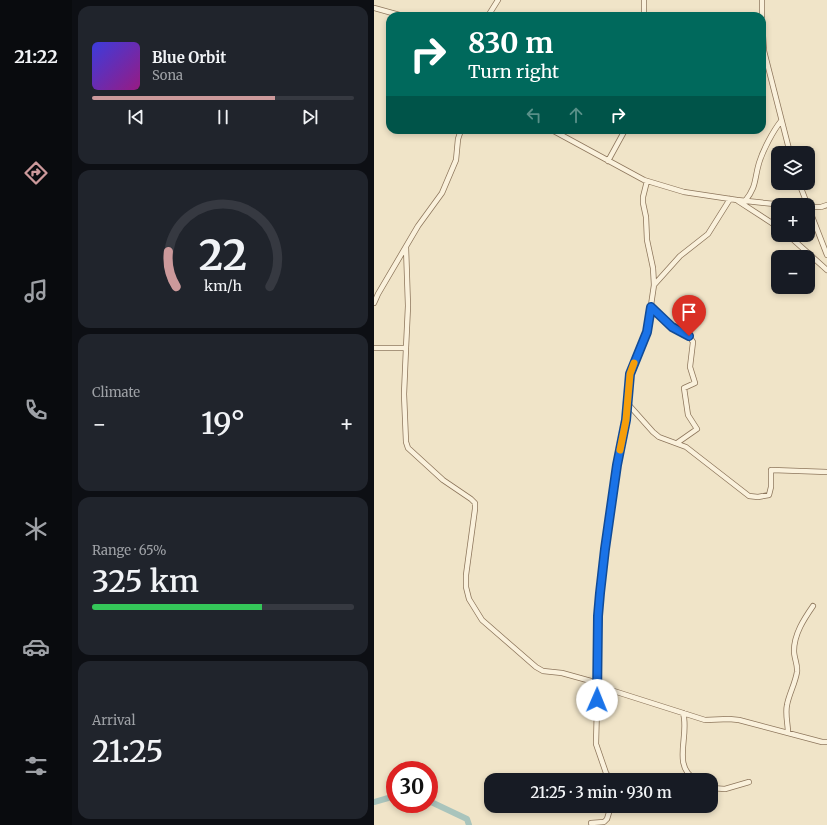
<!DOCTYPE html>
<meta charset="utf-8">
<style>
:root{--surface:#171b24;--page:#20242c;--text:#f1f3f6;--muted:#9ea1a6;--line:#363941;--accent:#cc999b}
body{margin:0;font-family:Merriweather,serif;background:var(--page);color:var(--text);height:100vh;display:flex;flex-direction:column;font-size:15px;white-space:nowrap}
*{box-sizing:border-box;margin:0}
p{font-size:13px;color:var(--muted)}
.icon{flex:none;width:22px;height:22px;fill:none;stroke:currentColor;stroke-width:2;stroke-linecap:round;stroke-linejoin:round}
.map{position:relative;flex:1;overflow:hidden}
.side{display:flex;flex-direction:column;gap:6px;padding:6px;background:#0d0f14;width:302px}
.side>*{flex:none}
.top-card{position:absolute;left:12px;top:12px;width:380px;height:122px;border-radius:12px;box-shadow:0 2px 6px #0003;background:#00695c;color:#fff;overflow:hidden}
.fabs{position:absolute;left:397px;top:146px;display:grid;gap:8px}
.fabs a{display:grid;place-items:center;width:44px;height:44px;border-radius:8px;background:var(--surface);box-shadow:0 2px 6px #0003;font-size:20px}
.speed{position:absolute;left:12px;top:761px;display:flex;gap:8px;font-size:20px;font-weight:700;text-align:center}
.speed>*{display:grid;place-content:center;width:52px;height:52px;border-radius:50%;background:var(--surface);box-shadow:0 2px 6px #0003;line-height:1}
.speed .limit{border:6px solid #d22;background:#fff;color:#111}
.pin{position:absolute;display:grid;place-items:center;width:34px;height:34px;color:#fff;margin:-41px -17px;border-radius:50% 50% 50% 0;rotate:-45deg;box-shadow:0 0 4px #0007}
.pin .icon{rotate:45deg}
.me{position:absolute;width:44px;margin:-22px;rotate:1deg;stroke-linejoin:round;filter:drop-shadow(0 0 3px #0008)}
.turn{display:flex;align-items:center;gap:14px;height:84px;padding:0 16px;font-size:18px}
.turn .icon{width:52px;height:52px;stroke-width:2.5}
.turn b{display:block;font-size:28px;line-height:34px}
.lanes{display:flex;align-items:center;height:38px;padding:0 16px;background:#0003;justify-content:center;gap:20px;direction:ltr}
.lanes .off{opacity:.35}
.big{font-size:30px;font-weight:600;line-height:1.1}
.side .widget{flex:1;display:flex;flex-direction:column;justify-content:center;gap:6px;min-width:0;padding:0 14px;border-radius:12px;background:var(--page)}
.side .dial{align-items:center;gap:0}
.dial svg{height:104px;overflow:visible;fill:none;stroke:var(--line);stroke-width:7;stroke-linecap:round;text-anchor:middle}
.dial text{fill:var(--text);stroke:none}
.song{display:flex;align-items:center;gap:12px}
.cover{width:48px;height:48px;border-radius:6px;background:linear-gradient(135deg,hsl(240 70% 55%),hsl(310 70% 35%))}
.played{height:4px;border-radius:2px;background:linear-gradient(90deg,var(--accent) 70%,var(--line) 70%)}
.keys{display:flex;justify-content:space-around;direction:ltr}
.heat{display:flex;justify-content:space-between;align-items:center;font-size:22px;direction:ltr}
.charge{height:6px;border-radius:3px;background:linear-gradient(90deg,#34c759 65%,var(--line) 0)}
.trip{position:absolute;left:110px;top:773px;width:234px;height:40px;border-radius:12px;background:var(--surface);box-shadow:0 2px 6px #0003;font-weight:600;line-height:40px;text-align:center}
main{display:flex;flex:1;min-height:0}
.tab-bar{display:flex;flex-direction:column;width:72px;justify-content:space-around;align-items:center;background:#090b0e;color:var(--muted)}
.tab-bar .icon{width:28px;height:28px}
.tab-bar .selected{color:var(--accent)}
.tab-bar b{font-size:18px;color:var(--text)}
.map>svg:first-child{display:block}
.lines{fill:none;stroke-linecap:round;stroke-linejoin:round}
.river{stroke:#a9c4bc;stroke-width:6}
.minor-casing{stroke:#8d765c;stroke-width:6}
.minor{stroke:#faf1dc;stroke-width:4.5}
.route-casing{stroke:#114b97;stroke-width:10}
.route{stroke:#1a73e8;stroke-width:7}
.slow{stroke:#f59e0b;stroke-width:7}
</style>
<main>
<nav class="tab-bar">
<b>21:22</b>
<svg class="icon selected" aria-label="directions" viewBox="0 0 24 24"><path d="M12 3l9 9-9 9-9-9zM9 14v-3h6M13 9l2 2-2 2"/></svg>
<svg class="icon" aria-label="music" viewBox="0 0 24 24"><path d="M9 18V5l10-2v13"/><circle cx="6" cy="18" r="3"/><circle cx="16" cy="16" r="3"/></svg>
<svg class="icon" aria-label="phone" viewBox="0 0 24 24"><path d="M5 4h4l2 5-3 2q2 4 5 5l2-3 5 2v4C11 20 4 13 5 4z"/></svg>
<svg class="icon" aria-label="climate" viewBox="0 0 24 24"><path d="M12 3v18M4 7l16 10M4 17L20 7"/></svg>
<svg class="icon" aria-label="car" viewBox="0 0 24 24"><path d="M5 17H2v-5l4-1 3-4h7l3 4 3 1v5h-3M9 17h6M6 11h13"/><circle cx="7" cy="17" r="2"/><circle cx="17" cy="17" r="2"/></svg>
<svg class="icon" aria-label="filters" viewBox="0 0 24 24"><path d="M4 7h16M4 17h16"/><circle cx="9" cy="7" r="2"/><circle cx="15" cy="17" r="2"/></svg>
</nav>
<section class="side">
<div class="widget">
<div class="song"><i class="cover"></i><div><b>Blue Orbit</b><p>Sona</p></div></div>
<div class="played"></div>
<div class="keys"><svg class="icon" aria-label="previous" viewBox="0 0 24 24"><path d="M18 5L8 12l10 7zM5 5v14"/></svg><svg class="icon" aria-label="pause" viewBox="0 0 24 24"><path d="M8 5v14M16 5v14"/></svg><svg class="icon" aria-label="next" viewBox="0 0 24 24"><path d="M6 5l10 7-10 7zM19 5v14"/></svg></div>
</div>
<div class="widget dial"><svg viewBox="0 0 100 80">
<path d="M14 69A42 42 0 1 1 86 69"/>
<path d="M14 69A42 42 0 0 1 8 42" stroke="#cc999b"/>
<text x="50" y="56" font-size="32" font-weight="700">22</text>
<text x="50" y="72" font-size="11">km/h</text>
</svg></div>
<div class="widget"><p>Climate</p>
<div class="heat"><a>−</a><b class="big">19°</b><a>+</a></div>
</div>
<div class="widget"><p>Range · 65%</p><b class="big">325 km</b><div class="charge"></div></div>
<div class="widget"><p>Arrival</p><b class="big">21:25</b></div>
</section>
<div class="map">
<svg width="453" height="825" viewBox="0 0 453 825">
<rect width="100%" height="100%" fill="#f0e4c8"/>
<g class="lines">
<path class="river" d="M55,801l38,18 2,6
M0,802l21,-6"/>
<defs>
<path id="minor" d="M388,0v16
M0,8l29,8
M114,16l10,-16
M270,16v-16
M388,21l2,30 26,102
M178,130l92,50 40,12 53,8 47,5
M234,161l17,-31
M425,183l28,72
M364,201l40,26
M371,201c12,-15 9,-21 14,-38 4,-13 14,-32 22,-42
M434,207h13l6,-2
M414,235l39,35
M32,247l2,59 -2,42
M280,285l26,-29 28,-22 22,-35
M0,303l4,-9 40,-68 24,-33 14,-33 2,-21 3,-9
M277,307l22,20 16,9 4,6 -3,25 5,16 -11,5 4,27 9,14 -20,14
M0,348h32l-2,46 2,48 2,6 35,32 28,19 4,4v6l-9,66v12l3,12 13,21 54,47 7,4 19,2 36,10
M254,404l25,28 6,5 27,10 63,49 9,1 11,-2 2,-8v-17h1l55,2
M224,686l107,34 24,-1 10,1 83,22h5
M309,713c7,22 -12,53 13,67
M414,733c0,-9 -3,-19 -1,-28 2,-11 8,-21 10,-33 1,-7 -3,-14 -3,-21 0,-17 10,-32 19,-45
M237,780l-5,-7 -10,-29 4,-151 17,-128 9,-45 4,-46 17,-42 7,-47 -1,-17 -6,-28 -1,-23 -3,-14v-6l4,-16
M337,788l14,1 24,-7
M217,823l13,-1 3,-3 4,-13"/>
</defs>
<use href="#minor" class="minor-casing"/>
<use href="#minor" class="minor"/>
</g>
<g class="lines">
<defs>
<path id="route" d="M223,700l1,-84 2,-23 5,-44 12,-84 9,-45 4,-46 17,-42 4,-25 21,20 17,9"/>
</defs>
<use href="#route" class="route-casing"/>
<use href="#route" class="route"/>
<path class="slow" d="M246,450l6,-30 4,-46 4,-11"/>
</g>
</svg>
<div class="fabs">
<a><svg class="icon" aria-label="layers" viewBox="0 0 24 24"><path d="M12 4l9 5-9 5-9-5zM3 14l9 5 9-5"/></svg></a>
<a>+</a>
<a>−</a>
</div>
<div class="speed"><div class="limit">30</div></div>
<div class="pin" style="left:315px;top:336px;background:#d93025"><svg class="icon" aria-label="arrive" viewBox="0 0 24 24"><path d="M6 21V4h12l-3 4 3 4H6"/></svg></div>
<svg class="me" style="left:223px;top:700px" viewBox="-20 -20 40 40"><circle r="19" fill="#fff"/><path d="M0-13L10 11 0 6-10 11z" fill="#1a73e8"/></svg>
<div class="trip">21:25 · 3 min · 930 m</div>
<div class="top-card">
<div class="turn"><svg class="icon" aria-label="right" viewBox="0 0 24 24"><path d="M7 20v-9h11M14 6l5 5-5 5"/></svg><div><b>830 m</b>Turn right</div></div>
<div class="lanes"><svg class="icon off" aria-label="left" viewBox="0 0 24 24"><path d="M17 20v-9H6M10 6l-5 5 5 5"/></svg><svg class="icon off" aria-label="ahead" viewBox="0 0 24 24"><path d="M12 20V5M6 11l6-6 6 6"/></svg><svg class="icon" aria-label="right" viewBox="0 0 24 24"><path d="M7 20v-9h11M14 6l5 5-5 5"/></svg></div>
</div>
</div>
</main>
